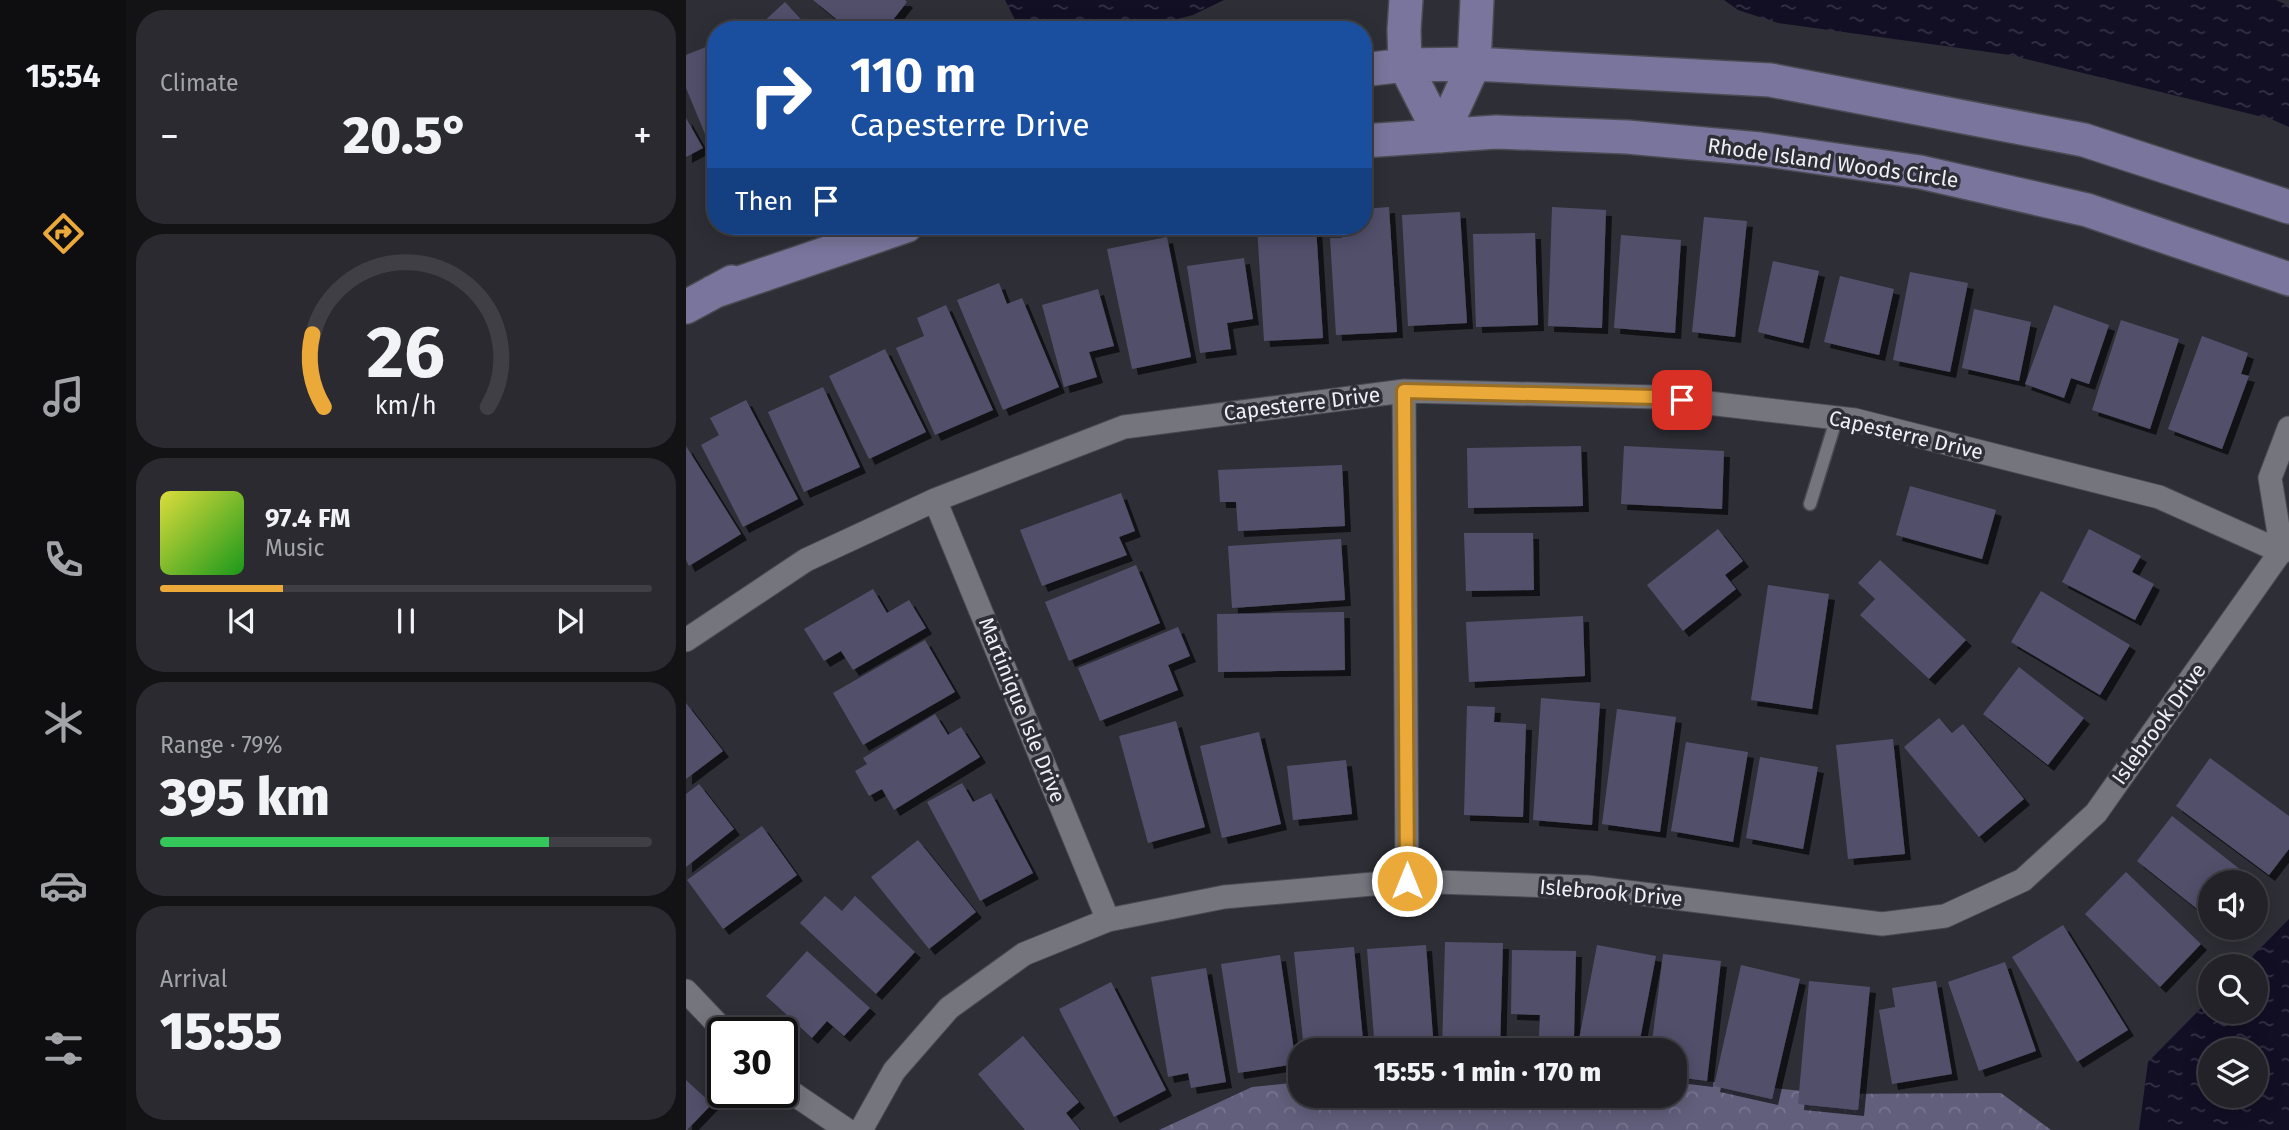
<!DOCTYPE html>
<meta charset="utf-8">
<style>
:root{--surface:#222228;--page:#2a2a30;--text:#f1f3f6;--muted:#a2a4a8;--line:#3f3f45;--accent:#eba939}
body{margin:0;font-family:"Fira Sans",sans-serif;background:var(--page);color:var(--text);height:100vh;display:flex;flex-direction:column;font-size:26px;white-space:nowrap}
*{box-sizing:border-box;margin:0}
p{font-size:23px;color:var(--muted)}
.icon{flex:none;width:38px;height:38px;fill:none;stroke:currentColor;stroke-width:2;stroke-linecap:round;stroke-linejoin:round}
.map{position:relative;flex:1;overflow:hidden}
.side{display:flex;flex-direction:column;gap:10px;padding:10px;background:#131316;width:560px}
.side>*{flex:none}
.guide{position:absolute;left:21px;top:21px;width:665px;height:214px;border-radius:28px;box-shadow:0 4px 18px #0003,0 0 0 2px var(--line);background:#1a4fa0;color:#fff;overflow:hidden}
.buttons{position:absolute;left:1512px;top:870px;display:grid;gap:14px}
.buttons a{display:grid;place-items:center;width:70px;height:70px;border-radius:50%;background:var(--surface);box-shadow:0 4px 18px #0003,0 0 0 2px var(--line);font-size:35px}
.speed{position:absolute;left:21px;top:1017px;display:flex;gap:14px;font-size:35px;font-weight:700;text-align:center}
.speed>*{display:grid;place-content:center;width:91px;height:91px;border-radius:50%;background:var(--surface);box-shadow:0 4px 18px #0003,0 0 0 2px var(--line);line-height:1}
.speed .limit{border:4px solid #111;border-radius:10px;background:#fff;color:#111}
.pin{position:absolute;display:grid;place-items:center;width:60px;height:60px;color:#fff;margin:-30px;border-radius:14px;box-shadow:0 4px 10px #0006}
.me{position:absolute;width:77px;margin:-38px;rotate:0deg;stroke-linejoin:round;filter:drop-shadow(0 0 5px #0008)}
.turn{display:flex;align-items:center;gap:24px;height:147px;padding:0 28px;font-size:32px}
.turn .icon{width:91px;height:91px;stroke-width:2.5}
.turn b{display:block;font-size:49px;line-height:60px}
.then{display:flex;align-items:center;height:66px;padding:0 28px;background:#0003;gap:14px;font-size:26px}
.big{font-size:52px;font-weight:800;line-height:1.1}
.side .card{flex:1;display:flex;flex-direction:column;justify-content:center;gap:10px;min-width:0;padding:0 24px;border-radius:28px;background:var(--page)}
.side .dial{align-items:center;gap:0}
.dial svg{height:182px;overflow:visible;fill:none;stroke:var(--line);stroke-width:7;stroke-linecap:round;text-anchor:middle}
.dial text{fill:var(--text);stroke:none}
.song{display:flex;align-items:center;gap:21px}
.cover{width:84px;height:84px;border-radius:10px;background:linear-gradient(135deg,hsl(60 70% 55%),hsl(120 70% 35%))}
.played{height:7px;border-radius:4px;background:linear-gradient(90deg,var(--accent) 25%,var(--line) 25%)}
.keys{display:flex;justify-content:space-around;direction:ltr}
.heat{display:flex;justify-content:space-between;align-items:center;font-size:38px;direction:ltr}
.charge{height:10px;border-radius:5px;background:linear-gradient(90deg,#34c759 79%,var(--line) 0)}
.trip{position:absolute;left:602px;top:1038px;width:399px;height:70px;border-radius:28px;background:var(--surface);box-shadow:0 4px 18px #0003,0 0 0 2px var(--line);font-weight:800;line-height:70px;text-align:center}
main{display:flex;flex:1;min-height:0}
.dock{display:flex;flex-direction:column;width:126px;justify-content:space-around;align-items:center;background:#0e0e10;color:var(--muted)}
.dock .icon{width:49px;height:49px}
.dock .active{color:var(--accent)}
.dock b{font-size:32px;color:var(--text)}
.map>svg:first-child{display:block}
.forest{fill:url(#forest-crowns)}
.water{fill:url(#water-ripples);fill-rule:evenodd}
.building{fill:#51506b;filter:url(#shadow)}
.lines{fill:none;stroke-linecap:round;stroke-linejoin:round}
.lane-casing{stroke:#4b4a52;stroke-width:15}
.street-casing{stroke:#4b4a52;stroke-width:25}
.secondary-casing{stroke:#4b4a52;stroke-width:36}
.lane{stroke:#75757e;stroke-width:12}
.street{stroke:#75757e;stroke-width:23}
.secondary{stroke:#79759c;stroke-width:33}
.route-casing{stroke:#996e25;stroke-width:18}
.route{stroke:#eba939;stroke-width:12}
.labels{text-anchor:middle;stroke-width:7;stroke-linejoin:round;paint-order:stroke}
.street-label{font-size:21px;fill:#efeff5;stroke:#2e2e36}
</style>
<main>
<nav class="dock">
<b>15:54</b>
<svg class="icon active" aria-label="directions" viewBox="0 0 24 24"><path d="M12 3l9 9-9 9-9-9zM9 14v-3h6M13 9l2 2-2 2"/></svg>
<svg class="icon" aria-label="music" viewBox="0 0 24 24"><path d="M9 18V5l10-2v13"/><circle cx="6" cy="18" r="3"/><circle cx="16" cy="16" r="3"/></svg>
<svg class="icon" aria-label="phone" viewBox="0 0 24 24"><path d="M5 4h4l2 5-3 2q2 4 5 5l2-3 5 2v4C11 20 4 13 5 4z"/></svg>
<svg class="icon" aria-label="climate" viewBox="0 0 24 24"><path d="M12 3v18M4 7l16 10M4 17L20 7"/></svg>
<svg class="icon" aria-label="car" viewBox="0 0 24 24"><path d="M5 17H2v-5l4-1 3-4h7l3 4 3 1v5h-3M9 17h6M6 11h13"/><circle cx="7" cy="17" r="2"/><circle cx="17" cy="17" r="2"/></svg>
<svg class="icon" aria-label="filters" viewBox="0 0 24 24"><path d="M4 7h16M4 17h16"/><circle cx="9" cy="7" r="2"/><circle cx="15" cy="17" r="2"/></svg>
</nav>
<section class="side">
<div class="card"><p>Climate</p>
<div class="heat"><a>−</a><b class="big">20.5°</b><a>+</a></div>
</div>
<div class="card dial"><svg viewBox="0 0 100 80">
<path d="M14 69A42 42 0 1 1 86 69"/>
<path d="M14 69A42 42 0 0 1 9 37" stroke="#eba939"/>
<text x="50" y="56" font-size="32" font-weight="700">26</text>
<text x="50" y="72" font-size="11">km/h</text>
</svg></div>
<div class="card">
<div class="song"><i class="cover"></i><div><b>97.4 FM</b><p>Music</p></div></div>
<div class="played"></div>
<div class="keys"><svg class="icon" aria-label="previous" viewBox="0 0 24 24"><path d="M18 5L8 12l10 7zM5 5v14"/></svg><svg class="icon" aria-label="pause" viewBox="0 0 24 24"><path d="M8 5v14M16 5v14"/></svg><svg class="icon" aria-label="next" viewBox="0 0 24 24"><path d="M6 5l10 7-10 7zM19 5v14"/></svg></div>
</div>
<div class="card"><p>Range · 79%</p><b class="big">395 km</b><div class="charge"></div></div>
<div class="card"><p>Arrival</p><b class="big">15:55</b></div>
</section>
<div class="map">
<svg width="1603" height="1130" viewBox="0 0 1603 1130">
<defs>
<pattern id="forest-crowns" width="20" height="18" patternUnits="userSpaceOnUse" patternTransform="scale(1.75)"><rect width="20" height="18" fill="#615f7b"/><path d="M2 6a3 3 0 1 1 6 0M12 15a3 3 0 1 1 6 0" fill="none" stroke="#78768e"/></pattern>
<pattern id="water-ripples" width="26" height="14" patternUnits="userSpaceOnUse" patternTransform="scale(1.75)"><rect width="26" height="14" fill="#120f25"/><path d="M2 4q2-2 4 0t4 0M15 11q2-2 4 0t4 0" fill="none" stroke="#353245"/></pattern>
<filter id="shadow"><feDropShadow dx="6" dy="6" stdDeviation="0" flood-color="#0009"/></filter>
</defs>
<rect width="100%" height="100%" fill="#2e2e36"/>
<path class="forest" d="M989,1078l156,16 170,-1 50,37h-892l93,-43 48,-5v14h375z"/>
<path class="water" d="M319,0h219l-31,15 -58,15h-115z
M1038,0h552l13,6v121l-18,-8 -261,-64 -232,-32 -40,-13z
M1603,919v211h-150l9,-68 62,-63v13h46v-46h-13zM1524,1050h46v46h-46z"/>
<path class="building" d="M127,0h92l2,2 -22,28h-35z
M99,2l26,28h-46l-5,-5z
M30,43v101l-6,2 -24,-58v-33z
M0,118l17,30 -17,9z
M703,207l8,125 -61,3 -6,-97h12l-1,-12h22v-17z
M866,207l54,3 -4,118 -54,-2z
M774,212l7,111 -59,3 -6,-111z
M1018,217l43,4 -12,116 -43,-5z
M571,226h59l7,112 -59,3z
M849,233l3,92 -62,2 -3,-93z
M935,235l60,5 -6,93 -61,-5z
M481,237l24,120 -59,12 -25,-120z
M558,258l9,61 -26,4 4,26 -31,4 -13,-87z
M1087,261l46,10 -16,72 -45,-11z
M1224,272l58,11 -18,89 -57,-12z
M1154,276l54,13 -15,66 -55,-13z
M313,283l8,21 15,-6 37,89 -56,23 -46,-110z
M412,289l16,57 -25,6 8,25 -33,10 -22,-82z
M260,305l47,105 -58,25 -39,-87 28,-12 -7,-18z
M1368,305l55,20 -20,59 -18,-6 -7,20 -39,-14z
M1288,309l57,13 -12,59 -57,-13z
M1435,320l58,19 -29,90 -58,-19z
M1516,336l46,17 -7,21 8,2 -27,73 -54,-20z
M199,349l41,83 -57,27 -40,-83z
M137,387l37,80 -56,25 -36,-80z
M60,400l52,99 -55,28 -42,-82 18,-10 -9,-17z
M0,446l55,88 -52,32 -3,-6z
M895,446l2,60 -115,2 -1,-60z
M938,446l100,5 -2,58 -101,-5z
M656,465l3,61 -107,5 -2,-29h-16l-2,-32z
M1224,486l86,24 -14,49 -86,-24z
M435,493l14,38 -16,6 8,18 -85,31 -22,-56z
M1032,529l25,32 -18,14 11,14 -53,42 -36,-46z
M1403,529l52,27 -9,16 22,12 -19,36 -73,-38z
M778,533h69l1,57 -68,1z
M655,539l4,61 -113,8 -4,-62z
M1194,560l86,80 -37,39 -69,-64 15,-16 -17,-16z
M450,565l24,58 -91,38 -24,-59z
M1082,585l61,9 -17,115 -61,-9z
M187,589l14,24 22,-13 17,28 -73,42 -12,-19 -17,10 -20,-32z
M1355,591l89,54 -30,50 -89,-53z
M658,612l1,58 -127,2 -1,-58z
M897,616l2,60 -116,6 -3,-60z
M492,627l12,29 -22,9 10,25 -78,31 -22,-53z
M239,640l30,52 -92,53 -30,-52z
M1333,667l65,51 -36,47 -65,-51z
M855,698l59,5 -8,122 -59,-5z
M0,703l37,48 -37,28z
M781,706l28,1 -1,15 32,2 -3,93 -59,-2z
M931,709l59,8 -16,115 -58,-8z
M249,714l13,21 13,-8 19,30 -86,53 -12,-21 -13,7 -14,-25 12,-7 -4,-6z
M1253,718l13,15 11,-9 61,75 -45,38 -75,-90z
M490,721l29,106 -57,16 -29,-107z
M573,732l22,92 -59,14 -22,-92z
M1207,739l12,115 -57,5 -12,-114z
M1000,742l62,10 -15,90 -62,-11z
M1074,757l58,10 -15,82 -57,-11z
M1524,758l79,58v33l-20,26 -93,-69z
M660,760l6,54 -59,6 -6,-54z
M276,783l11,19 18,-9 42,80 -53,28 -53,-99z
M13,784l35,45 -48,38v-73z
M1486,816l69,54 -9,12h-22v28l-4,6 -69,-55z
M76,826l35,49 -74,54 -36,-49z
M232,840l58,72 -47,37 -58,-72z
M1440,872l75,72 -41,43 -75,-73z
M139,896l17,15 13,-15 60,56 -39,42 -76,-71z
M1377,925l65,105 -51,32 -65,-105z
M759,942l58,1 -3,107h-58z
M740,945l8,105h-59l-8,-101z
M911,945l59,11 -18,94h-61z
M668,947l10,103h-60l-10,-98z
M826,950l64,1 -2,86 -35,-1 1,-21 -29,-1z
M121,951l63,57 -26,28 -17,-15 -15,17 -46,-42z
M977,954l58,7 -14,120 -32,-4v-27h-24z
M594,955l16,109 -58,9 -17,-109z
M1319,962l31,89 -57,20 -31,-89z
M1055,965l59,14 -28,120 -58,-13z
M520,968l20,114 -35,6 -3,-15 -20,4 -17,-100z
M1123,981l61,6 -12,123 -60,-6z
M1250,981l16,93 -60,10 -13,-74 16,-3 -3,-19z
M425,982l55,108 -52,27 -55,-108z
M337,1036l56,66 -13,11 14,17h-55l-47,-56z
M0,1080l26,24 -25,26h-1z"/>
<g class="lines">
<defs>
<path id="lane" d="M1124,504l27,-87"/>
<path id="street" d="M718,391l3,490
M249,500l173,420
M1596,552l-12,-74 19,-50
M0,640l120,-80 129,-60 189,-73 280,-36 252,6 199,23 304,77 123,55
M0,991l39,41
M96,1086l65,44
M175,1130l33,-59 55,-63 75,-54 84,-34 116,-23 183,-16 180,6 295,37 63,-8 78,-36 73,-67 193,-273"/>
<path id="secondary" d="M720,0l-2,30 1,35 36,71
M677,70l42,-5 69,-1 296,16 314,60 205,67
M755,136l33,-72 3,-64
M677,141l133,-9 131,5 133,12 160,23 167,38 202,69
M27,292l193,-66
M0,307l46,-25"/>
</defs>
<use href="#lane" class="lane-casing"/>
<use href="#street" class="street-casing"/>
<use href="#secondary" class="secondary-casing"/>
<use href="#lane" class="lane"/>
<use href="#street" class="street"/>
<use href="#secondary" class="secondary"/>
</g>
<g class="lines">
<defs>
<path id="route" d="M721,881l-3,-490 252,6 26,3"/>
</defs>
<use href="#route" class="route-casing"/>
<use href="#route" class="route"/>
</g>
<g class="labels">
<g class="street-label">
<text transform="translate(1147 163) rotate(8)" y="7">Rhode Island Woods Circle</text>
<text transform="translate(616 404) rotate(-7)" y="7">Capesterre Drive</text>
<text transform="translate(1220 435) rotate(13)" y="7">Capesterre Drive</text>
<text transform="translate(336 710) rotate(68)" y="7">Martinique Isle Drive</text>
<text transform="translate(1473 724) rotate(-54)" y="7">Islebrook Drive</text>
<text transform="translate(925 893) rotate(5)" y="7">Islebrook Drive</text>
</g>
</g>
</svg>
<div class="buttons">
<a><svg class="icon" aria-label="sound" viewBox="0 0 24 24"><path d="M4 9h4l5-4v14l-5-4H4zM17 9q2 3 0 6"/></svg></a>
<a><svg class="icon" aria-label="search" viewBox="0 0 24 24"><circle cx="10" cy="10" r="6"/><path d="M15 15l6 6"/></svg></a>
<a><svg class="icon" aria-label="layers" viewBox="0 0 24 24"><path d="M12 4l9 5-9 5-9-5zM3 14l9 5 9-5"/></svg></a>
</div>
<div class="speed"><div class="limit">30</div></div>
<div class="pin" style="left:996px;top:400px;background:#d93025"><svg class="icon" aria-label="arrive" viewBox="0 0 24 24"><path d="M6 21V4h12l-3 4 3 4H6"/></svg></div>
<svg class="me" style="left:721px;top:881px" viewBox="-20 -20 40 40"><circle r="17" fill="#eba939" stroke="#fff" stroke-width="3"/><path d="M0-11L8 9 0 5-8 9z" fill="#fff"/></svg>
<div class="trip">15:55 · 1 min · 170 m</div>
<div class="guide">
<div class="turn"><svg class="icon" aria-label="right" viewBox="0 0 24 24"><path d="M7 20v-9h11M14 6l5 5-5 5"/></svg><div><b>110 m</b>Capesterre Drive</div></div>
<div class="then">Then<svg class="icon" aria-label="arrive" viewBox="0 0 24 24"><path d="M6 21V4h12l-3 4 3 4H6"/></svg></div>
</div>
</div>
</main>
